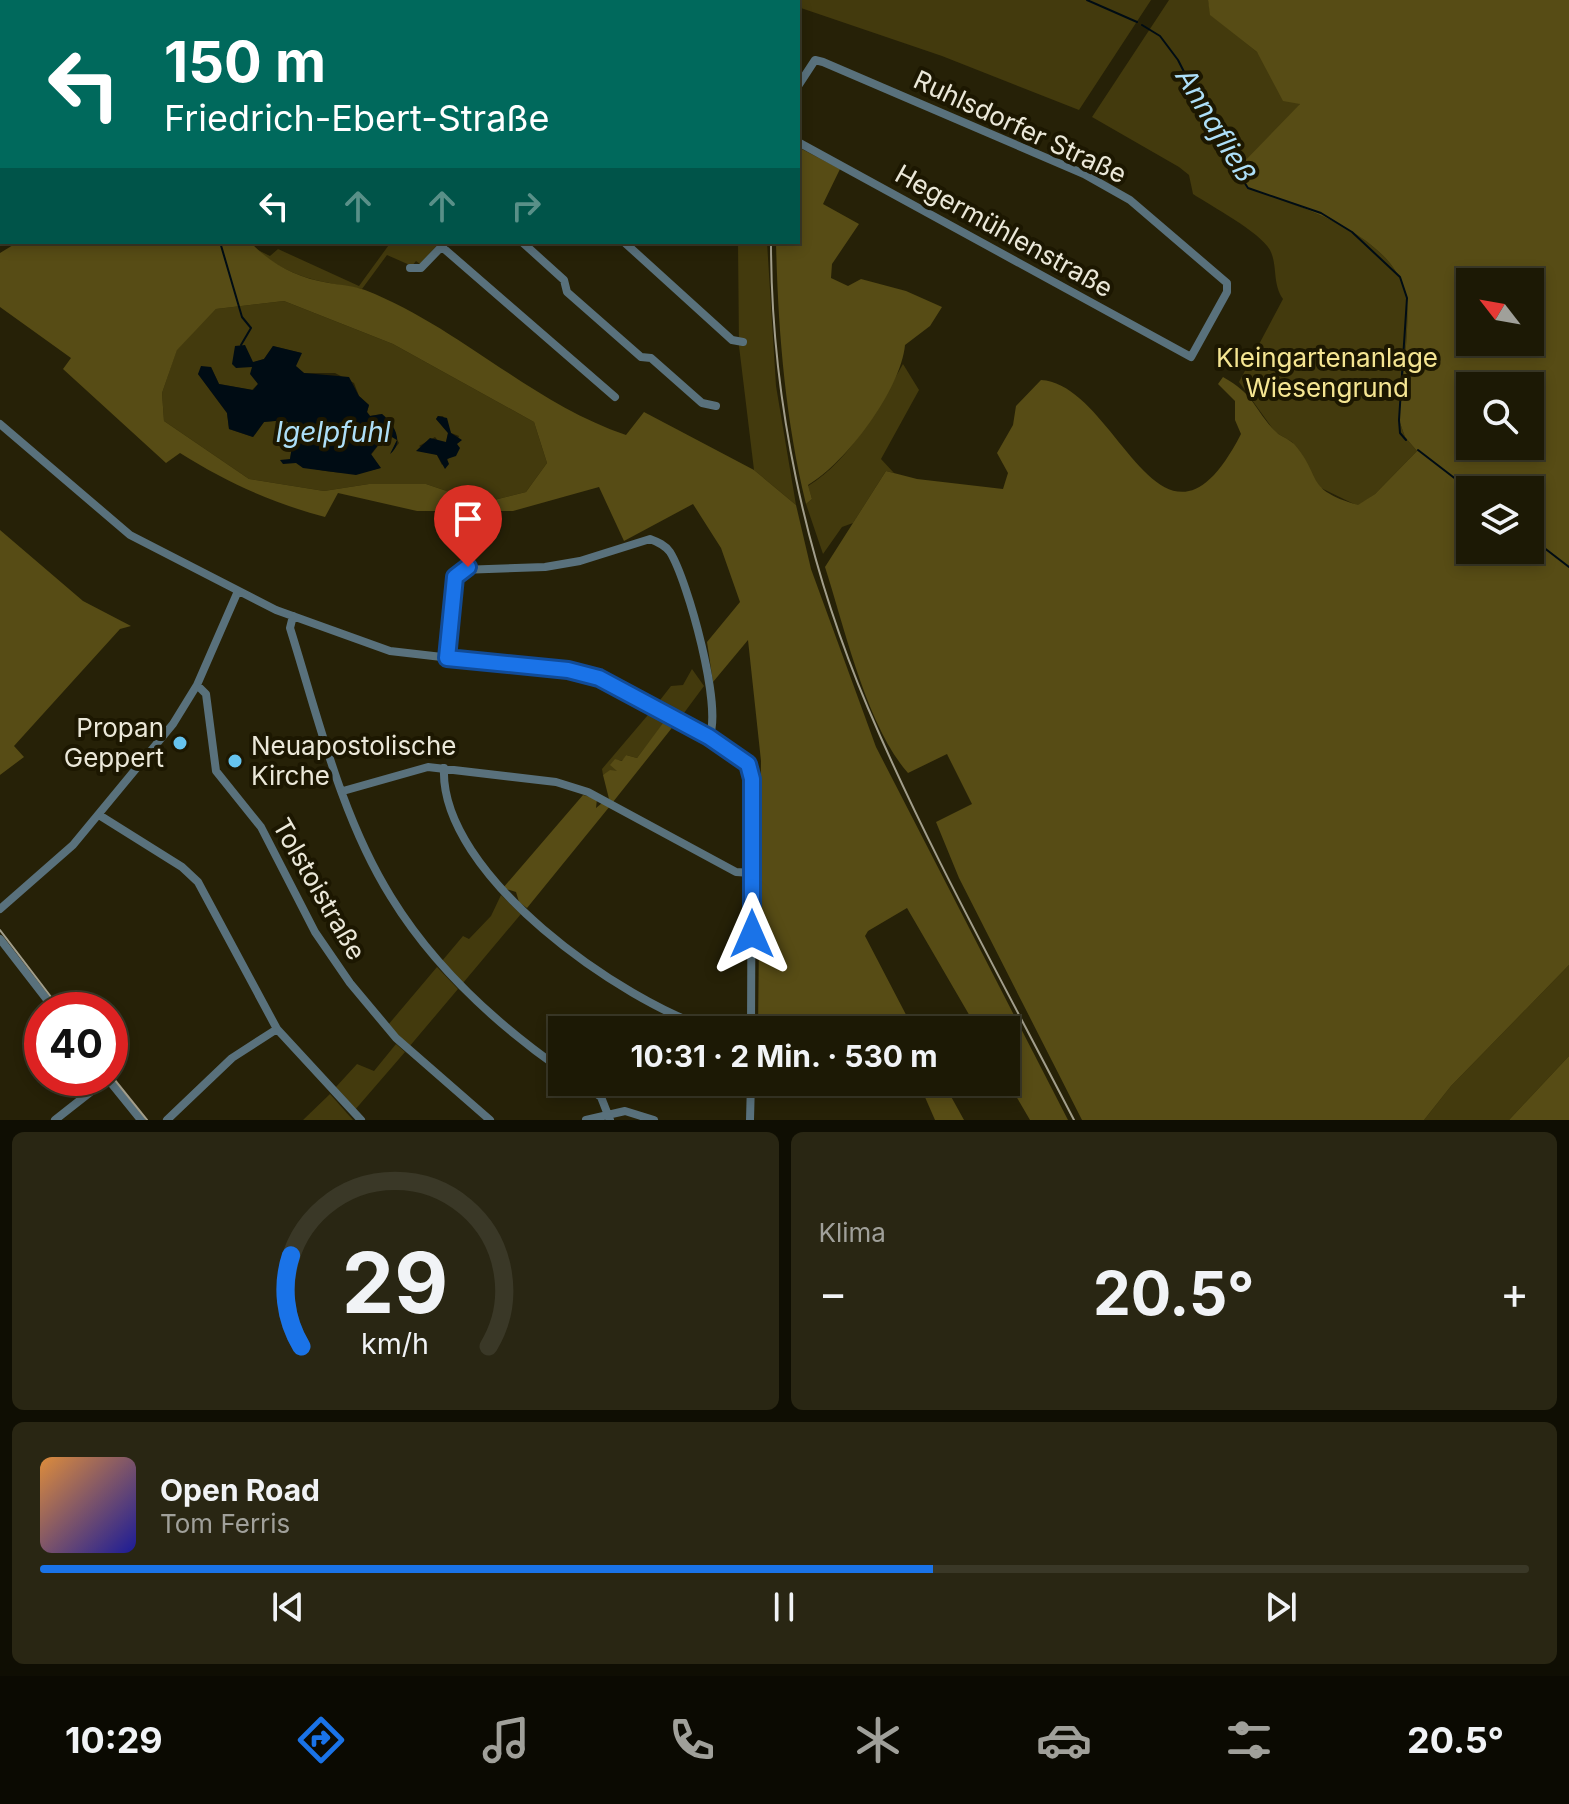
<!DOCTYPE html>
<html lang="de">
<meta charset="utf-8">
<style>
:root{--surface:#1c1905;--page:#292613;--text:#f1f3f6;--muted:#a0a09a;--line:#3a3827;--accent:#1a73e8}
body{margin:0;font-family:Inter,sans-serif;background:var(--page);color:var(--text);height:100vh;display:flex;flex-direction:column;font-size:30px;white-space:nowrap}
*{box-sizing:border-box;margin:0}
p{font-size:26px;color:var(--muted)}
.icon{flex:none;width:44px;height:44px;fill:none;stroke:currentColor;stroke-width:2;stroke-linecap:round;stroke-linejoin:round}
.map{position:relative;height:1120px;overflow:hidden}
.sheet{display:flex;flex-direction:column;gap:12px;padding:12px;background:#0f0e03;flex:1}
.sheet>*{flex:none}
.guide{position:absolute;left:0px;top:0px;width:800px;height:244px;box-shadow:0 4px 12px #0003,0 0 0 2px var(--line);background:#00695c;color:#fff;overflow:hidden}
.needle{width:52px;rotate:301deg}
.controls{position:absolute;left:1456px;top:268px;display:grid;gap:16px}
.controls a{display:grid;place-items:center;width:88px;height:88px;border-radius:0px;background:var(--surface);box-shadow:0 4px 12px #0003,0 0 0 2px var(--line);font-size:40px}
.speed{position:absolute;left:24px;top:992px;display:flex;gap:16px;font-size:40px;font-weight:700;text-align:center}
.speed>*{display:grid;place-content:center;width:104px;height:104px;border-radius:50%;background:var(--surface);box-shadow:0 4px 12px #0003,0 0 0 2px var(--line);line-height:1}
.speed .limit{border:12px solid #d22;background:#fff;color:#111}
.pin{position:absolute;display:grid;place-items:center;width:68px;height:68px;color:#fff;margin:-82px -34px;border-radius:50% 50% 50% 0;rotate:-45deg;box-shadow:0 0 8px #0007}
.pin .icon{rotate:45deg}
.me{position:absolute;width:88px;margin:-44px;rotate:0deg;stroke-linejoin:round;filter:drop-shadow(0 0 6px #0008)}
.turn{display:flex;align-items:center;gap:28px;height:168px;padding:0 32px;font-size:36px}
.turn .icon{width:104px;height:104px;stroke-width:2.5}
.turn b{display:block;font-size:56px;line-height:68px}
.lanes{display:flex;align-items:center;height:76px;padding:0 32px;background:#0003;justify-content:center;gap:40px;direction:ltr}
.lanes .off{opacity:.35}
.big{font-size:60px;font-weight:700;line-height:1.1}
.sheet .widget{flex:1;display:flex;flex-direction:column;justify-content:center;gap:12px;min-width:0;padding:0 28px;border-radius:12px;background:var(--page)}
.sheet .dial{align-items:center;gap:0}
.dial svg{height:208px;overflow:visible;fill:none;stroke:var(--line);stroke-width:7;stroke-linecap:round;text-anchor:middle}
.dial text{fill:var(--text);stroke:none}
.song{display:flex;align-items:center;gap:24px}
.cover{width:96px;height:96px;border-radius:12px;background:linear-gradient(135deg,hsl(30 70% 55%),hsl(240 70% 35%))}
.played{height:8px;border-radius:4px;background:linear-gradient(90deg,var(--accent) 60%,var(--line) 60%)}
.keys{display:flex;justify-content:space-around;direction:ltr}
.heat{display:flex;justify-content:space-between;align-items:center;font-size:44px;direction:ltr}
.sheet .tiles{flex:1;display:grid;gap:12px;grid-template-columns:1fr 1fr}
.widget:last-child{grid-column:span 2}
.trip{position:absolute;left:548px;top:1016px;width:472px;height:80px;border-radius:0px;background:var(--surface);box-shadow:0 4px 12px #0003,0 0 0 2px var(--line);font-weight:700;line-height:80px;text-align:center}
.tabs{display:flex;height:128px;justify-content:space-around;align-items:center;background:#0b0a02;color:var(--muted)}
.tabs .icon{width:56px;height:56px}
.tabs .selected{color:var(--accent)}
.tabs b{font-size:36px;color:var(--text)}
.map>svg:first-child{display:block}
.green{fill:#433a0d;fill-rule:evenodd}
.forest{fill:#574c15;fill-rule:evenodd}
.water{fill:#000c14}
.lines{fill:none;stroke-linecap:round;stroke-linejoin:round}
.stream{stroke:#000c14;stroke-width:2}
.minor{stroke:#59717c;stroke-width:8}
.tram{stroke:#a29e8b;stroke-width:2}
.route-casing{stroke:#114b97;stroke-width:20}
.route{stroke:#1a73e8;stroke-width:14}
.poi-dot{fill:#66c4ef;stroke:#1c1701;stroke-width:3}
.labels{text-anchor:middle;stroke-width:8;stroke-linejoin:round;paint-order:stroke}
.street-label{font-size:26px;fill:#ebe8d9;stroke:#1c1701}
.park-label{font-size:26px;fill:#f5e592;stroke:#1c1701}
.poi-label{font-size:26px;fill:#ebe8d9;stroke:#1c1701;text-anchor:end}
.water-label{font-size:28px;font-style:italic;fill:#addff8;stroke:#1c1701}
</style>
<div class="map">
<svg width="1569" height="1120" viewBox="0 0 1569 1120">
<rect width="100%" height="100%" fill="#262107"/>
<path class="green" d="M783,0h368l-72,110 -137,-54 -144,-49v-5z
M1169,0h39l3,15 46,37 43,52 -52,84c51,18 145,46 158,108 5,25 -5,94 -7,124l6,17 12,14 -42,43 -17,12 -41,-20 -25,-44 -17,-10 -36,-50 44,-83c-11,-16 -5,-33 -13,-49 -10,-18 -59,-44 -77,-56l-4,-19 -10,-8 -87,-50z
M391,242h49l-20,22 -4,-3 -4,5 -25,-11 -25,34c-39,-7 -75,-11 -104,-39l12,6 8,-7 81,37z
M738,242h29l9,144 20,119 -42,-35 -15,-124z
M284,301l109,43 141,78 13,41 -21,29 -44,11 -56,-19h-57l-45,7 -75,-12 -85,-58 -2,-28 15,-44 39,-40zM273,346l28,7 -6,13 9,7h31l19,10 5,13 10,9 -2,7 3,4 12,-2 17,29 -8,10 6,-13 -10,-6 -16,21 9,13c-27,8 -65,6 -90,-9l5,-31 -10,-8 -21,2 -11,15 -24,-8 -2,-16 -29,-39 13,-7 8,17 33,6 6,-6 -6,-17 -7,-2 19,-6zM438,416h5l8,17 8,3 -3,7 3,5 -17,17 -5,-10 -18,-9 16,-9 4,5h7l2,-9 -12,-14z
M903,364l16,26 -38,69 13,14 -8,-2 -33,52 -11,4 -19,27 -17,-50 6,-5 -4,-13c44,-27 70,-79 95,-122z
M692,669l12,17 -23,31 -24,-13 14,-18 12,-1z
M653,709l23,14 -10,-3 -29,38 -11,-3 -3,6 -4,-1 -1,11 -15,4 -1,-6z
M501,895l20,19 -58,69 -21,-22 21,-25 6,3 22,-23z
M1569,965v91l-60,64h-85l27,-34z
M437,967l21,22 -49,58 -21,-22z
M396,1044l9,8 -51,59 -19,-23 22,-24 17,7z
M330,1094l23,26h-50z"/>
<path class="forest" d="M1208,0h361v965l-118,121 -27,34h-342l-123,-242 -23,-56 36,-18 -25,-50 -39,19c-41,-46 -64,-147 -83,-206l61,-96 31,8 86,10 5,-16 -11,-20 16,-28 3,-19 25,-26c77,4 120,209 200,54l-6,-14v-19l-17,-17 5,-7c32,18 29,29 51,53 5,6 14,8 20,14 29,33 9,45 64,61l17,-11 42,-43 -12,-14 -6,-17c2,-30 12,-99 7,-124 -13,-62 -107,-90 -158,-108l-10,-20 62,-64 -17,-3 -26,-49 -47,-37zM1470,282h60v60h-60zM1470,386h60v60h-60zM1470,490h60v60h-60z
M798,147l42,22 -17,35 36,20 -27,40 -1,14 17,8 13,-7 45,12 36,16 -12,19 -25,19c-4,44 -59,118 -97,140l4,14 -6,5c-21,-86 -28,-174 -30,-262h22z
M18,242h232c24,24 45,35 79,41 12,2 25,3 36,7 96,38 166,113 261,145l18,-23 110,58 42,35 15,64 65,178 192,373h-38l-24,-41v-49h-28l-71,-122 -39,23 -3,5 49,94h-156l3,-269 -13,-121 -35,42 -6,-40 33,-40 -19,-54 -28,-44 -69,37 -25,-54 -86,24h-96l-79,-18 -13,24c-53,-14 -99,-35 -145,-64l-14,10 -103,-94 8,-11 -71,-51v-54zM284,301l109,43 141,78 13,41 -21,29 -44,11 -56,-19h-57l-45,7 -75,-12 -85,-58 -2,-28 15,-43 39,-41z
M0,530l83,71 48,25 -11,3 -106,117 10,11 -24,18z
M666,719l9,5 -62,78 -4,-3 -6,-24 7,-5 7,1 -7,-6 5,-6 7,2 4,-6 11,3z
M583,795l14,4 -1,9 6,-5 8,3 -83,102 -8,-6 -3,-10 -13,-4z
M1569,1056v64h-60z
M757,1082h122l-122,10z
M913,1082h30l21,38h-29l-14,-32z"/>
<path class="water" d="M245,345l8,17 11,-3 9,-13 29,7 -6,13 8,7 45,4 10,19 10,9 -2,7 3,4 12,-2c12,10 23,28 8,40l7,-14 -10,-6 -16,20 10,14 -25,7 -53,-7 -7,-5 -13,1 -3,-4 10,-1 5,-31 -10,-8 -21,2 -11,15 -24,-8 -2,-16 -29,-39 3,-8 10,1 8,17 34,6 5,-6 -8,-10 2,-7 -16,1 -4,-4 3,-18z
M438,416l9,2 4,15 11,7 -5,4 3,4 -4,8 -9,3 2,5 -4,5 -8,-14 -21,-4 14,-13 16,4 2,-9 -12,-14z"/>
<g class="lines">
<path class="stream" d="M1087,0l50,22
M1142,25l18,11 18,24 49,96 21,32 73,25 31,19 48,45 7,21 -8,122 1,13 6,7
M220,242l22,75 9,11 -10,17
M1418,450l52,40
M1530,537l39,30"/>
<path class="minor" d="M562,0l3,2
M352,2l2,-2
M798,86l17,-26 8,2 261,112 46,26 97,83v9l-36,65 -393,-215
M0,167l2,-1
M522,242l42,38 3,12 74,65 10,1 51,45 14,3
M624,242l108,98 11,2
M442,247l173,150
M410,268h11l25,-26
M0,424l130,111 146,75 114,41 199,23 29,12 122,70 8,8 4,15 -1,251
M293,616l-3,12c28,89 51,189 101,269 43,70 104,126 171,173
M447,658l8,-81 5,-7 85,-3 35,-6 70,-22c8,3 15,6 20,13 18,29 53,157 39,185
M197,685l9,9 10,77 45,56 54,105 35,51 46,55 94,82
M444,768c-5,107 179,235 270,262
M343,791l85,-24 128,15 32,10 148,80 16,1
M99,815l83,52 16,15 79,147 84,91
M0,909l73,-64 100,-121 24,-39 41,-94
M0,939l55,71
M107,1078l34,42
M580,1082l21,15 9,23
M55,1120l52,-41
M167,1120l65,-62 45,-29
M586,1120l39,-9 29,9
M750,1120l1,-38"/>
<path class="tram" d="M750,0v2
M771,242c0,158 35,320 97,466 60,141 136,276 206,412
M0,930l61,80
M110,1074l37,46"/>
</g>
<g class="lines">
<defs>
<path id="route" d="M468,567l-13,10 -8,81 121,12 31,8 110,59 39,27 4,15v155"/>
</defs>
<use href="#route" class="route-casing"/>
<use href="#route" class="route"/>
</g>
<g class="poi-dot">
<circle cx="180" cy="743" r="8"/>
<circle cx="235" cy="761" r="8"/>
</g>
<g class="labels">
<g class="street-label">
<text transform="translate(1020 127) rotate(25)" y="9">Ruhlsdorfer Straße</text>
<text transform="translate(1004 231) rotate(29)" y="9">Hegermühlenstraße</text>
<text transform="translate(319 889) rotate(60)" y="9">Tolstoistraße</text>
</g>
<g class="park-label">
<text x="1327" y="367">Kleingartenanlage<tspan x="1327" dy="30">Wiesengrund</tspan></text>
</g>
<g class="poi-label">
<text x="164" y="737">Propan<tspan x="164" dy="30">Geppert</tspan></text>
<text x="251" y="755" text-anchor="start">Neuapostolische<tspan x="251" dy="30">Kirche</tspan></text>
</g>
<g class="water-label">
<text transform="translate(1216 125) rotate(59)" y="10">Annafließ</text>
<text x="333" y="442">Igelpfuhl</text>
</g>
</g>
</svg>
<div class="controls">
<a><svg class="needle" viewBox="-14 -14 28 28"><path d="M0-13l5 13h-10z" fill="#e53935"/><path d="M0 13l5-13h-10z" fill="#a0a09a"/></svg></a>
<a><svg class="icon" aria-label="search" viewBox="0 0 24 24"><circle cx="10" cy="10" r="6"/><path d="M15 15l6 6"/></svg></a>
<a><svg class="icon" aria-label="layers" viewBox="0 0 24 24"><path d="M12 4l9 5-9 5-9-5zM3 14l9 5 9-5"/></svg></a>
</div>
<div class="speed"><div class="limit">40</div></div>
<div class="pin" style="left:468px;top:567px;background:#d93025"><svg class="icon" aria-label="arrive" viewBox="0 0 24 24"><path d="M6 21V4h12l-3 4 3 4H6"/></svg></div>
<svg class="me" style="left:752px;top:934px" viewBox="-20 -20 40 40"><path d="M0-17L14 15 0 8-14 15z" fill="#1a73e8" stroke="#fff" stroke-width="4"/></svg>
<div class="trip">10:31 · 2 Min. · 530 m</div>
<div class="guide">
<div class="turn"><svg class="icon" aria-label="left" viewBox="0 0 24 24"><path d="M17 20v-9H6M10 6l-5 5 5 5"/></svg><div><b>150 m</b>Friedrich-Ebert-Straße</div></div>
<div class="lanes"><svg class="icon" aria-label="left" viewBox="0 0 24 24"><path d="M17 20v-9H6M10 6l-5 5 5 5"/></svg><svg class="icon off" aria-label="ahead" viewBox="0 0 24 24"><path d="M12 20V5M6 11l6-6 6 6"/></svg><svg class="icon off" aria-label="ahead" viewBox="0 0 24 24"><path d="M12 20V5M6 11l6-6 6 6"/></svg><svg class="icon off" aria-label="right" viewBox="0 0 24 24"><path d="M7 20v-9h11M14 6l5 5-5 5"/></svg></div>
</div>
</div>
<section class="sheet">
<div class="tiles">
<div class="widget dial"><svg viewBox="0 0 100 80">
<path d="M14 69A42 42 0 1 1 86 69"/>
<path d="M14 69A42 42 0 0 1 10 34" stroke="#1a73e8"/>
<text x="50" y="56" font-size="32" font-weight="700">29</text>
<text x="50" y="72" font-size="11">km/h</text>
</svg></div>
<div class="widget"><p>Klima</p>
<div class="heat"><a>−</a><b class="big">20.5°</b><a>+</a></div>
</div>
<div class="widget">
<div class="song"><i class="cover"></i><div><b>Open Road</b><p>Tom Ferris</p></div></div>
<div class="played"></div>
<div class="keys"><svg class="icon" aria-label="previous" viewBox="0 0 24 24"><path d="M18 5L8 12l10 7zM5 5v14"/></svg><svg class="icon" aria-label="pause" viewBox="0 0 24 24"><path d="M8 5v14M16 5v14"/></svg><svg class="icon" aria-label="next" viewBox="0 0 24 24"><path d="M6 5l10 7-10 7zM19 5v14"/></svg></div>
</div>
</div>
</section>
<nav class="tabs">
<b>10:29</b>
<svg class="icon selected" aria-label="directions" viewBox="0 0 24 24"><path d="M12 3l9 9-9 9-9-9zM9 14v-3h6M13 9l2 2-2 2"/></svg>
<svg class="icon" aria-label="music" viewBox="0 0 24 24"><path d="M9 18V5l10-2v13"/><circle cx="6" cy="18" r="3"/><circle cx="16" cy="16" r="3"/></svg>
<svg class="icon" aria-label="phone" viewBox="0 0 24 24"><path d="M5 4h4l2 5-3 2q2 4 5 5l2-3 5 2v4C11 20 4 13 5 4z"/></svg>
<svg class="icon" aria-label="climate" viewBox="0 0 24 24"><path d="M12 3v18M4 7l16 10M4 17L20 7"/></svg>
<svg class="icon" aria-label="car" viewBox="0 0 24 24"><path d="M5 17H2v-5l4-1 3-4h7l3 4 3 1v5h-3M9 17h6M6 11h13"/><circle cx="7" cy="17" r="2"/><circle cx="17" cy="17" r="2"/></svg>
<svg class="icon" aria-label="filters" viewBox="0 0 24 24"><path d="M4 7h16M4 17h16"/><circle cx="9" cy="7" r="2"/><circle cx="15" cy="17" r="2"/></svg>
<b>20.5°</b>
</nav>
